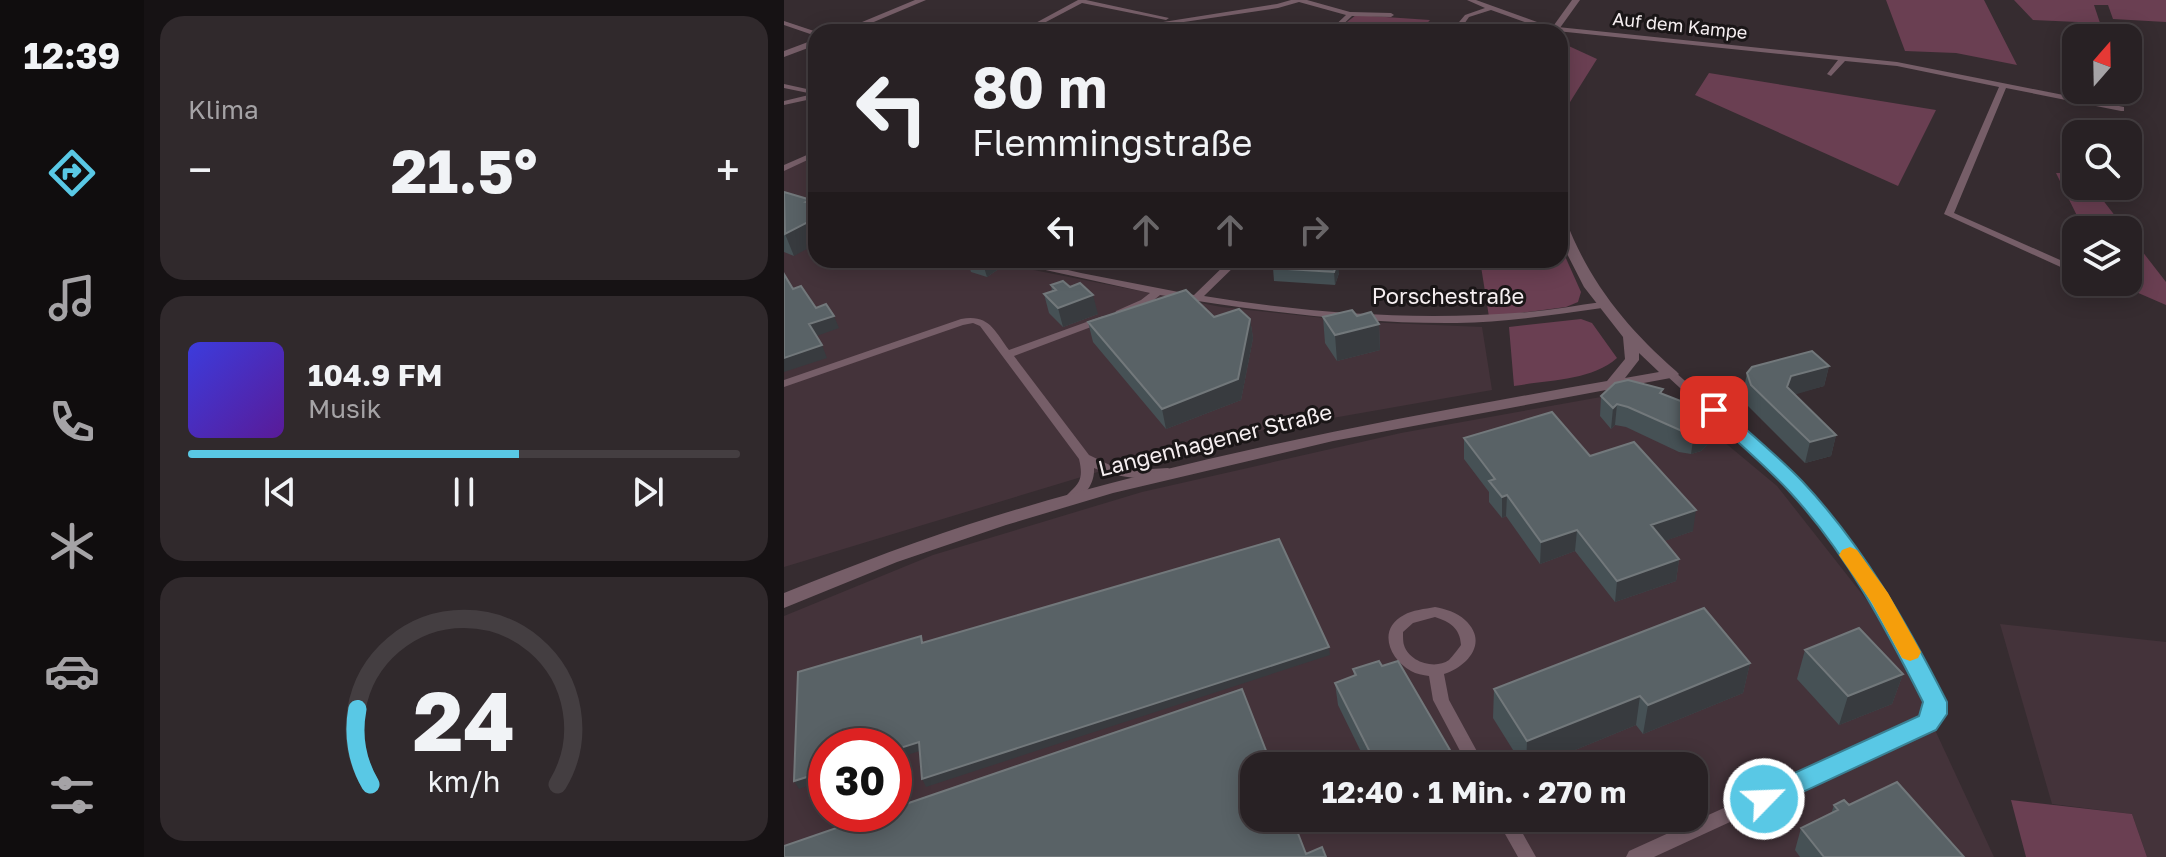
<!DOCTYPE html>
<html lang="de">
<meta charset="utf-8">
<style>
:root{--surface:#282124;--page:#30292c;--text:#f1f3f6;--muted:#a5a3a6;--line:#443e41;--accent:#59c8e5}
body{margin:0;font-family:"Golos Text",sans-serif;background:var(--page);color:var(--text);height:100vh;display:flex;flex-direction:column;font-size:30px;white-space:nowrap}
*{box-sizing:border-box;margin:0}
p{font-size:26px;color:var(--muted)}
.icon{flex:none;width:44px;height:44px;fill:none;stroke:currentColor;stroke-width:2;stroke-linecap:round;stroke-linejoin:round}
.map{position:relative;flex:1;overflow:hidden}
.panel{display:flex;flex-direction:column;gap:16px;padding:16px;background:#161214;width:640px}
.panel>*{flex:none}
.hud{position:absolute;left:24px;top:24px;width:760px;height:244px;border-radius:24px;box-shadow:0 4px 20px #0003,0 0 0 2px var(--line);background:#282124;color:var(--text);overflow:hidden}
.needle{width:52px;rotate:20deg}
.buttons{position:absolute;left:1278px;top:24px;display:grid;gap:16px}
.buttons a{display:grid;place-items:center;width:80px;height:80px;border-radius:16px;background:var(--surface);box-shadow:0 4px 20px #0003,0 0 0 2px var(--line);font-size:40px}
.speed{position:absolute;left:24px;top:728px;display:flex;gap:16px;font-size:40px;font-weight:700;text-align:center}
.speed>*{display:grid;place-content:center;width:104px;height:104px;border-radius:50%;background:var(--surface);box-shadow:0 4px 20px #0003,0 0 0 2px var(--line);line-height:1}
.speed .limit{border:12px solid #d22;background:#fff;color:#111}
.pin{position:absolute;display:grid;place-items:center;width:68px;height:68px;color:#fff;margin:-34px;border-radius:16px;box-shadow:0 4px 12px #0006}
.me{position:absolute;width:88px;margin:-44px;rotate:66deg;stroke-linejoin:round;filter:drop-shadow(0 0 6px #0008)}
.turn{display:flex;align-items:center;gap:28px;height:168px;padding:0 32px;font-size:36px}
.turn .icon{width:104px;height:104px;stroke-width:2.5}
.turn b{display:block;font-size:56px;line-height:68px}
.lanes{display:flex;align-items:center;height:76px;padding:0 32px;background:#0003;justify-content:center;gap:40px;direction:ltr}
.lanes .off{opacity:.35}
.big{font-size:60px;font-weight:700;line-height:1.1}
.panel .tile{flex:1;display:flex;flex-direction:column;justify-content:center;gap:12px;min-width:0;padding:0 28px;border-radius:24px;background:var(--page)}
.panel .dial{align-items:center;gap:0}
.dial svg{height:208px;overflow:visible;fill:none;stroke:var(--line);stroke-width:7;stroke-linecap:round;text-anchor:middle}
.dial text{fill:var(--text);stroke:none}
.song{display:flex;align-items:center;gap:24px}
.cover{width:96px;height:96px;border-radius:12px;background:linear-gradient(135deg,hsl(240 70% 55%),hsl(270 70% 35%))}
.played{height:8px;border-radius:4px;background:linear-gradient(90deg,var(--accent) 60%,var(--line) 60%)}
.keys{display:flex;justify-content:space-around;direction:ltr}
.heat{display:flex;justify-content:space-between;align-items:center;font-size:44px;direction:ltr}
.trip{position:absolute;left:456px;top:752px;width:468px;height:80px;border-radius:24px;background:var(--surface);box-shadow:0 4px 20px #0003,0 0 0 2px var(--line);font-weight:700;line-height:80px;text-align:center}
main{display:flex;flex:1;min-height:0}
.dock{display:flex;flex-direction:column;width:144px;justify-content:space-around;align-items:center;background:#100d0e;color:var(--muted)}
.dock .icon{width:56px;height:56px}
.dock .active{color:var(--accent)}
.dock b{font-size:36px;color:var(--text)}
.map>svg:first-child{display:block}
.built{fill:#44333a;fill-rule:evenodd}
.green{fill:#6a3f52}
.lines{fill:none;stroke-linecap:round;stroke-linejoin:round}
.minor{fill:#765e68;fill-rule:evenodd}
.tertiary{fill:#765e68;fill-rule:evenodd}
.wall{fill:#465155}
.shaded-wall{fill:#383b3f}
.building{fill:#596266;stroke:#72787b;stroke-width:2}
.route{fill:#59c8e5;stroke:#3a8295;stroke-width:2}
.slow{fill:#f59e0b}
.labels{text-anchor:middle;stroke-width:6;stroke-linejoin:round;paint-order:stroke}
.far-street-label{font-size:18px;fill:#f6eff1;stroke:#1a1617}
.street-label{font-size:22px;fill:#f6eff1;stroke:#1a1617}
</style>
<main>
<nav class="dock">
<b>12:39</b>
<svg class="icon active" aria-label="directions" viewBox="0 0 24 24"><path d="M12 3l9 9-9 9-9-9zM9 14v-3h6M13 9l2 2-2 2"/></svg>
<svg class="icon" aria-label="music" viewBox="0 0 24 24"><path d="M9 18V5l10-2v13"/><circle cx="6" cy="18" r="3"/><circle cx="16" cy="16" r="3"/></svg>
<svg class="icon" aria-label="phone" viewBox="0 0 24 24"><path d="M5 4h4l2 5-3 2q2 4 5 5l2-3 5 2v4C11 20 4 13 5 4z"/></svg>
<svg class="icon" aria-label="climate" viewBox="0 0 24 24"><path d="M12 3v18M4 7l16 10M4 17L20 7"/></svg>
<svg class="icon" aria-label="car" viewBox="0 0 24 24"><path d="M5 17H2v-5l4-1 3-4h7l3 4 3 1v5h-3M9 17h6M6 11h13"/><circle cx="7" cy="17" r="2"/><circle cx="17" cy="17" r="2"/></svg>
<svg class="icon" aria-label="filters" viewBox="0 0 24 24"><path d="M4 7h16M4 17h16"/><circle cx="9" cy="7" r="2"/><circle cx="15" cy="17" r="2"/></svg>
</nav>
<section class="panel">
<div class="tile"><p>Klima</p>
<div class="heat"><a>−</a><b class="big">21.5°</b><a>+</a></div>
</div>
<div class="tile">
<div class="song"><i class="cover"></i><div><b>104.9 FM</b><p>Musik</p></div></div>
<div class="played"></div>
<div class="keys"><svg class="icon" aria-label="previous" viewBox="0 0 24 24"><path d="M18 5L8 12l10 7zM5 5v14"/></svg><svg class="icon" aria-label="pause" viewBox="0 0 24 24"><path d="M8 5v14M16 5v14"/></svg><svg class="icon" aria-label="next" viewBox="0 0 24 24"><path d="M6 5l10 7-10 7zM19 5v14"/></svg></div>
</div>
<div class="tile dial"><svg viewBox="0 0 100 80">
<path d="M14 69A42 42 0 1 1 86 69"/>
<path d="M14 69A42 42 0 0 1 9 40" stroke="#59c8e5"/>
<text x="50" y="56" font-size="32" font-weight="700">24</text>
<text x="50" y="72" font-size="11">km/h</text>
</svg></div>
</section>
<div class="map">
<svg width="1382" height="857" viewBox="0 0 1382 857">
<rect width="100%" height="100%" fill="#362c30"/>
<path class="built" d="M32,156v104h206l-8,6 207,41 141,15 120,5 10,63 -228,40 -133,32 -347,105v-401z
M856,390l29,6 108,90 96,122 49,94 72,155h-1210v-241l149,-61 209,-63 259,-59zM42,746h68v68h-68zM470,766h440v52h-440z
M1216,624l166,18v215h-19l-15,-43 -80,-10z"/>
<path class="green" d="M1102,0h98l33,65 -61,-12 -51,-2z
M1230,0h152v22l-53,-3 -5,-14h-14l6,18 -67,-3z
M572,15l74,5 -11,12h-85z
M776,42l37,17 -37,59z
M925,73l227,37 -38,76 -203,-91z
M1272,173h20v13h16l34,44h-42z
M1344,233l38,49v23l-53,-23h15z
M776,245l21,47 -3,10 -12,5 -77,10 -9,-57h80z
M797,319l11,4 25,35c-26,23 -70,22 -103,28l-5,-59z
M1227,800l121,14 15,43h-121z"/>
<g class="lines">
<path class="minor" d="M294,0h8l83,18 -3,2 -84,-17 -55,29h-8z
M507,0h16l43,12 41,1 3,2 -3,2 -39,-1 -17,16h-7l18,-17 -47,-13 -21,6 -162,24h-16l177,-28z
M683,0h9l72,26 349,36 227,45v4h-3l-115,-23 -52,125 122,54v7l-132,-60 55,-127 -102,-21 -52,-5 -14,15 -4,-2 11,-14 -291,-30 -56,-20 -22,7 -7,10 32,5 -39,-3 -1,-1 11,-13 20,-7z
M0,21l33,11 -1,4 -32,-11z
M0,84l32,7v7l-32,7v-4l29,-7 -29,-6z
M32,151v5l-32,15v-6z
M223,260h17l57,13 113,22 36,-35h11l-37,36c108,18 217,25 325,16 24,-2 49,-7 73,-10l5,3 -5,3c-48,7 -96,14 -145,15 -100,1 -199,-12 -297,-28l-11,9 -29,12 -4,-1 -1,-2 1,-2 25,-11 9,-7 -141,-31z
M1312,282h14l1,2 -5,3z
M319,316l5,3 -1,2 -93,35 75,99 27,13 19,2 33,-2 6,4c-17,12 -61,5 -80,-4 1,17 -11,31 -26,37l-6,-4c14,-17 23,-17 17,-42l-99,-133 -7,-3 -10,2 -179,62v-7l177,-61c28,-5 33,11 48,31z
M887,371l4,1 125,111 52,65 34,47 58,112 -3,12 -7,9 -280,129h-28l3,-6 293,-133 4,-2 2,-9 -53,-105 -33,-48 -52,-65 -123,-113 -2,-2z
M651,607c10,2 22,5 30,13 24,22 3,46 -21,54l5,26 36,66h-17l-35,-66 -4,-24c-6,-1 -13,-2 -18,-5 -22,-12 -34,-42 -7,-56 8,-5 21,-6 31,-8zM651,617c15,5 25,11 26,28 -3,4 -8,11 -12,15 -14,10 -40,2 -45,-15 -1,-3 -1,-9 -1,-13l10,-9z
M712,818h18l22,39h-18z"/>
<path class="tertiary" d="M131,0h11l-76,32h-12z
M788,0h8l-23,32h-8z
M32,39v6l-32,12v-6z
M776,217l6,4c24,62 61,107 110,150l3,3 -3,3 -343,64 -220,52 -107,32 -109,37 -113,46v-15c70,-28 139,-55 211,-77 200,-61 406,-99 612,-135l18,-22 -2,-22 -39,-50 -22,-43zM855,353l20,19 -34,6 14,-18z"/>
</g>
<path class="wall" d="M0,192l10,64 -10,-4z
M183,260l33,8 -13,9 -16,-5z
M489,268l66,5 -4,12 -61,-4z
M267,285l47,29 -35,13 -14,-14 -5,-19 8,-3z
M573,316l22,8 1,26 -43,11 -12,-18 -2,-26z
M430,317l36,2 3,19 -12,62 -75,29 -73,-87 -5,-20z
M1045,366l-5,20 -30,8 42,41 -5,21 -26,7 -58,-58 -4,-12 4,-20z
M879,394l47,30 -3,21 -6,6 -10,3 -12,-2 -53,-25 -11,-2 -4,4 -11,-13 1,-20z
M680,438l126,18 103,75 -29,10 15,18 -3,22 -61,21 -40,-51 -35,13 -34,-48 -4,2 -13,-16v-10l-25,-33z
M1021,650l98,24 -11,30 -53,21 -42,-46z
M966,663l-7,30 -100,41 -7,-9 -100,41h-13l-30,-48 1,-29z
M598,666l68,100h-82l-30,-61 -3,-22 19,-7 -1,-7z
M1050,805h15l115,52h-164l-5,-7 6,-22 30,-14z"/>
<path class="shaded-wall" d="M27,200l3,8 2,-1v37l-22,12 -9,-22 21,-32z
M206,260h7l3,8 -13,9 -4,-13z
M554,260l1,13 -4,12 -1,-13z
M309,295l5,19 -35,13 -5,-19z
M50,316l5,12 -25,9 -5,-13z
M466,319l3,19 -12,62 -75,29 -4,-20z
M595,324l1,26 -43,11 -2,-26z
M38,345l5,13 -43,14v-14z
M1045,366l-5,20 -37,11v-10l4,-11z
M833,404l-2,21 -4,4 2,-21z
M926,424l-3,21 -6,6 -10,3 3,-21z
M1052,435l-5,21 -26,7 5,-21z
M723,495l-1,21 -4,2v-21z
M912,510l-3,21 -45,16 3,-22z
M793,530l-2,21 -35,13 1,-22z
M895,559l-3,22 -61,21 2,-21z
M545,647l1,8 -404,132 -4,-8z
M966,663l-7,30 -100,41 5,-29z
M1119,674l-11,30 -53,21 9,-29z
M856,696l-4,29 -100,41h-10l1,-25z
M135,742l4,8 -29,9v-9z
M666,750v16h-41z
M42,771v9l-27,9 -5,-8z"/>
<path class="building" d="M0,192l27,8 -5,2 10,3v2l-7,3 7,2v6l-31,16z
M183,260h23l-7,4z
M493,260h61l-4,12 -61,-4z
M0,274l9,15 8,-3 15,22 10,-4 8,12 -25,8 13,21 -38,13z
M279,281l7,6 10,-4 13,12 -35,13 -14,-14 12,-4 -5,-5z
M402,290l28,27 25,-8 11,10 -12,60 -76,30 -74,-87z
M568,310l5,6 14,-4 8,12 -44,11 -12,-18z
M1028,351l17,15 -38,10 -4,11 49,48 -26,7 -59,-57 -4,-12 5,-6z
M844,380l35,9 -3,4 44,17 6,6v8l-6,6 -10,3 -12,-2 -54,-24 -11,-3 -4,4 -12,-12 14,-13z
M768,412l38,44 44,-14 62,68 -45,15 28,34 -62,22 -40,-51 -36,12 -34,-47 -5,2 -13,-16 6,-2 -31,-41z
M495,539l50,108 -407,132 -3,-37 -25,8v-4h-68v25l-32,10 4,-109 123,-36 1,7z
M920,608l46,55 -102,42 -8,-9 -113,45 -33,-52z
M1075,628l44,46 -55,22 -43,-46z
M595,661l3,5 16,-5 52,89 -41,16h-32l-42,-83 21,-8 -3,-6z
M458,689l30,77h-18v52h38l14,36 16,-7 4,10h-542v-11l93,-32h17v-6z
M1113,782l67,75h-140l-23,-29 37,-18 -4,-5 10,-5 5,5z"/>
<path class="route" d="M930,405l6,1c27,25 57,49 82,75 61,65 105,142 145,221v12l-11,16 -172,80 -9,-3 -4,-8 4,-8 164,-75 4,-14c-38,-75 -77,-150 -135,-212 -25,-27 -54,-51 -81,-76l-2,-4z"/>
<path class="slow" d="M1066,547l7,3 31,43 33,59 -3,6 -8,3 -8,-3 -30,-55 -33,-48 3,-5z"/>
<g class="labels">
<g class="far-street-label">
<text transform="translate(896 26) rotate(6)" y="6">Auf dem Kampe</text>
</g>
<g class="street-label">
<text x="664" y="304">Porschestraße</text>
<text transform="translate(431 440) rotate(-14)" y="8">Langenhagener Straße</text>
</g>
</g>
</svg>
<div class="buttons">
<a><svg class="needle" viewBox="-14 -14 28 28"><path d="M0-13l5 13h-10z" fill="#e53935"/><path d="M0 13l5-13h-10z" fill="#a5a3a6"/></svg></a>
<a><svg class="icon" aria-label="search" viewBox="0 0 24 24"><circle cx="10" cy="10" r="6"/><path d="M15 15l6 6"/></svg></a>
<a><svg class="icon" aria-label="layers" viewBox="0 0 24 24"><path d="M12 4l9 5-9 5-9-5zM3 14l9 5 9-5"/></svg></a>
</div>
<div class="speed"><div class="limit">30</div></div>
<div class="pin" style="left:930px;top:410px;background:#d93025"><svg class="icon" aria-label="arrive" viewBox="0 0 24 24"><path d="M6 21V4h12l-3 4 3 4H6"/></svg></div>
<svg class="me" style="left:980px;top:799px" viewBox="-20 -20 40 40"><circle r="17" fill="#59c8e5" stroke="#fff" stroke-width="3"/><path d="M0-11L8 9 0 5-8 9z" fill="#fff"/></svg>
<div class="trip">12:40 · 1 Min. · 270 m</div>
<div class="hud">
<div class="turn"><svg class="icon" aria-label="left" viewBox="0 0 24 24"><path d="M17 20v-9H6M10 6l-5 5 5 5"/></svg><div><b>80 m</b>Flemmingstraße</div></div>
<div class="lanes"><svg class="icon" aria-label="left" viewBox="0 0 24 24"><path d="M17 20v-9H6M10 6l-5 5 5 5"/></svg><svg class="icon off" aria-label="ahead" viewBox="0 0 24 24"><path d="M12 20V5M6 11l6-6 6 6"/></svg><svg class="icon off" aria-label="ahead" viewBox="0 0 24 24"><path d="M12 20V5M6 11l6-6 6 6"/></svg><svg class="icon off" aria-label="right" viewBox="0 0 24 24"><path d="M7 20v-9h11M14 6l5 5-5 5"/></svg></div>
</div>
</div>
</main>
